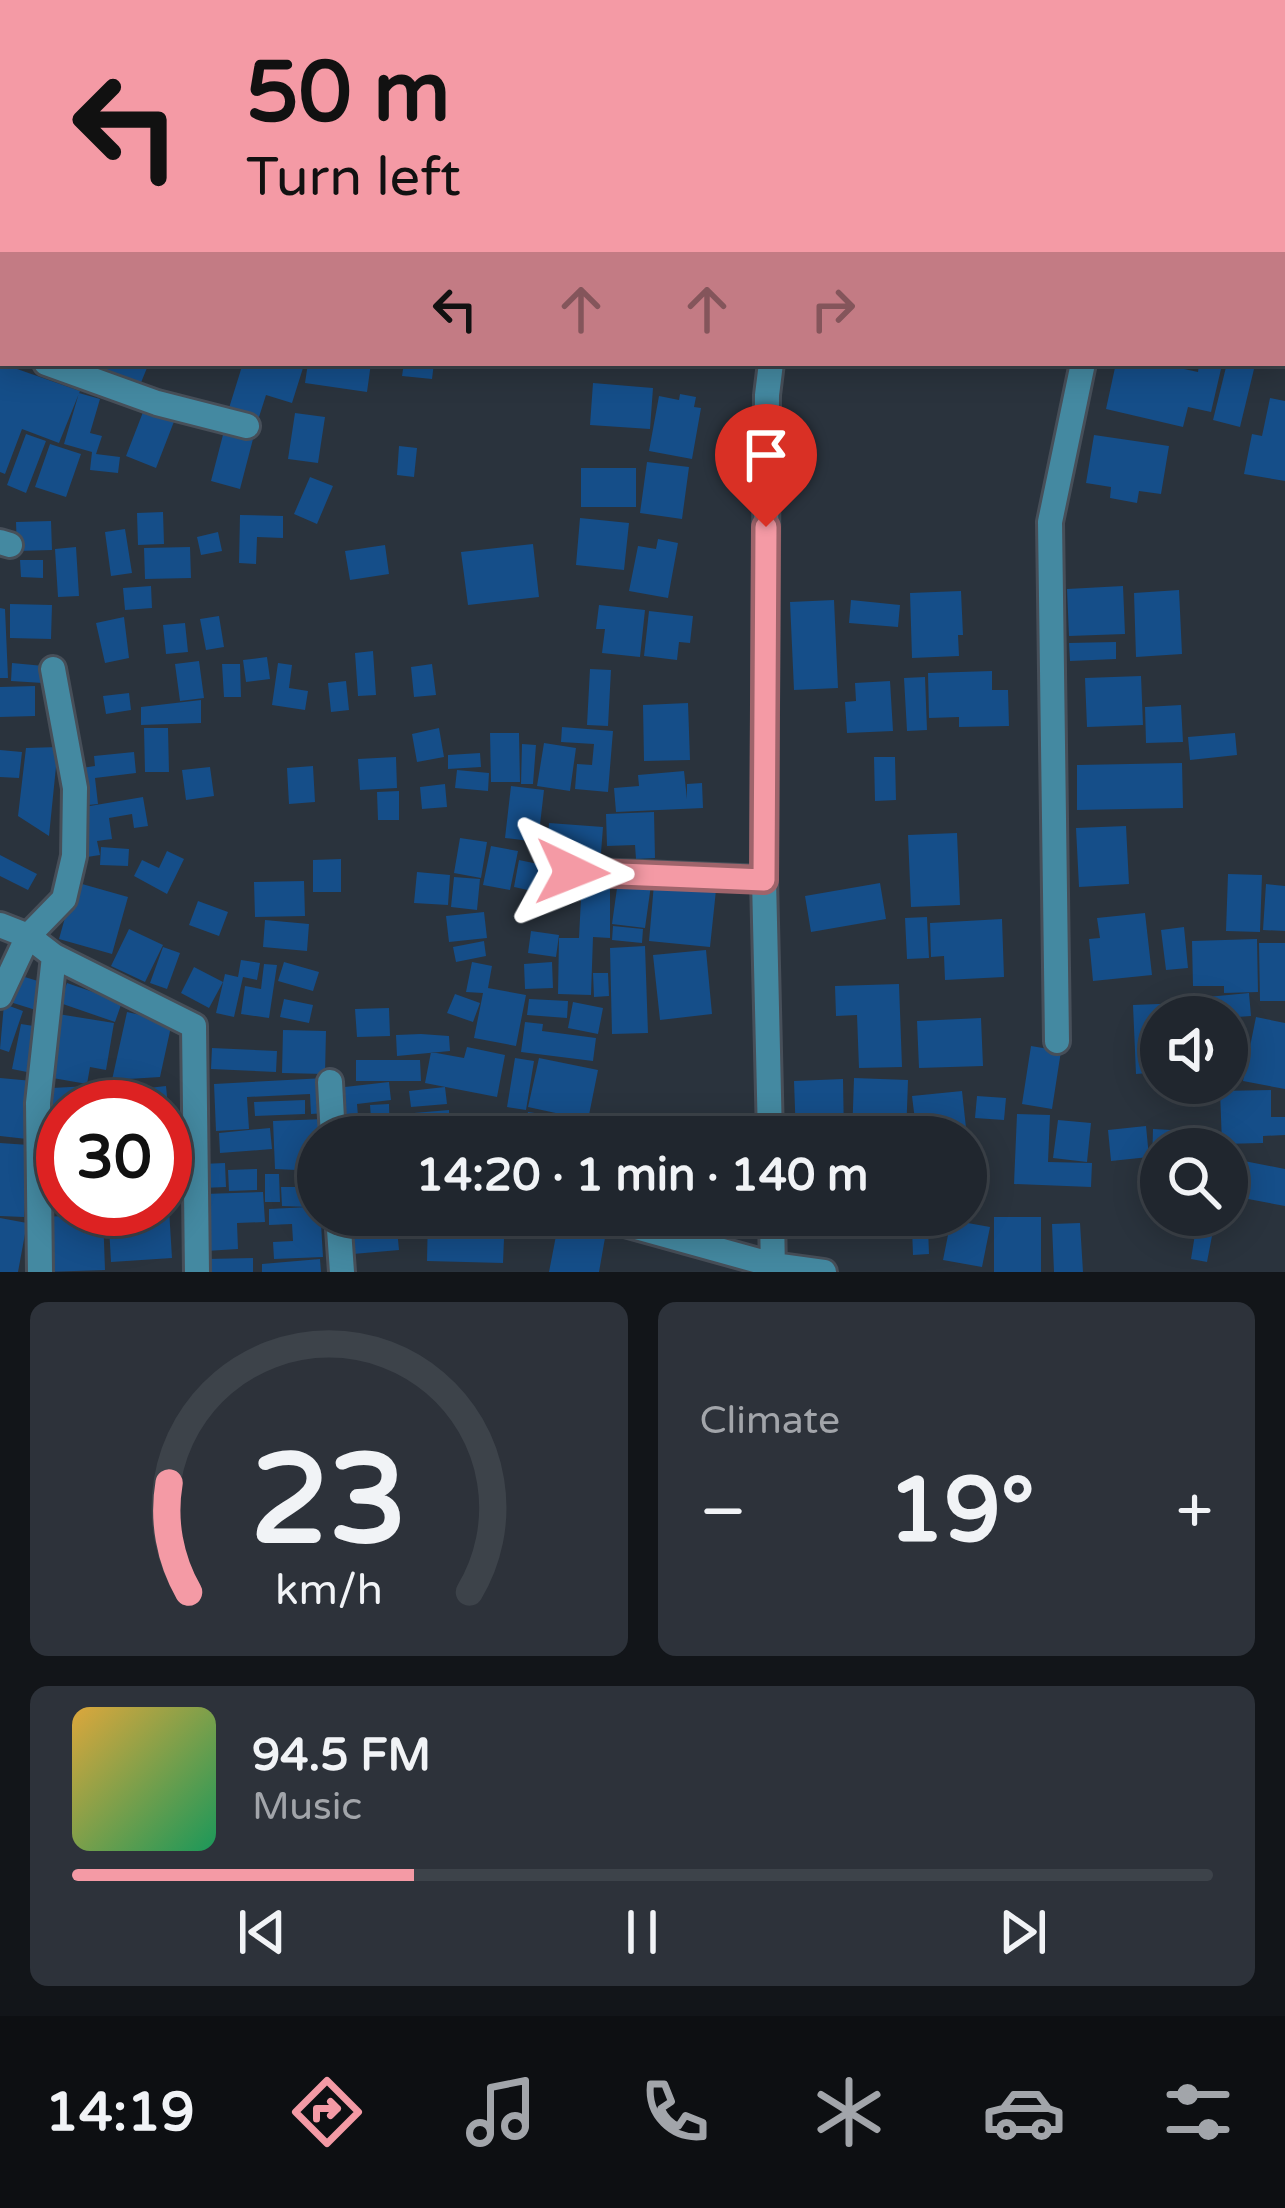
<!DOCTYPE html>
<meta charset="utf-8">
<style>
:root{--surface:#20262e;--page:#2d323a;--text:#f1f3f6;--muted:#a2a5aa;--line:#3d434a;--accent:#f49aa5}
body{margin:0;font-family:"Varela Round",sans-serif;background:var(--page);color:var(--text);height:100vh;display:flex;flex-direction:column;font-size:45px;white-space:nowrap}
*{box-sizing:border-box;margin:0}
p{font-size:39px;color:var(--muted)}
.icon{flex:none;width:66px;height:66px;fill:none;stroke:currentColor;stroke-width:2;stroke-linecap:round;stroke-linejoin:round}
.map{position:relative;height:1272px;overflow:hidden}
.panel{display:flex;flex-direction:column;gap:30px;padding:30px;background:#121519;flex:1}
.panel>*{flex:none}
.banner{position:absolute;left:0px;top:0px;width:1287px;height:366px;box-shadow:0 6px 30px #0003,0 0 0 3px var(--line);background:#f49aa5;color:#111;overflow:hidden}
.controls{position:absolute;left:1140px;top:996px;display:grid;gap:24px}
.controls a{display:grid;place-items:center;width:108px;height:108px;border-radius:50%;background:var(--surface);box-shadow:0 6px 30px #0003,0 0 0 3px var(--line);font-size:60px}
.speed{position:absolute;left:36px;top:1080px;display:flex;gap:24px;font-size:60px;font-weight:700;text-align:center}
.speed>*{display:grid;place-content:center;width:156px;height:156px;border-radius:50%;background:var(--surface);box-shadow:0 6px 30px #0003,0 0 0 3px var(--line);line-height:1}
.speed .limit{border:18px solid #d22;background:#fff;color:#111}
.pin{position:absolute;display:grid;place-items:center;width:102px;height:102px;color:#fff;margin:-123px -51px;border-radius:50% 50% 50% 0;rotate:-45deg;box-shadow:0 0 12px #0007}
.pin .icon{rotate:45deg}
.me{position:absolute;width:132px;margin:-66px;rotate:92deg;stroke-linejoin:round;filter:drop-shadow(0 0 9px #0008)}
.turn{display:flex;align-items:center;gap:42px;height:252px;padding:0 48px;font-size:54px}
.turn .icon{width:156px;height:156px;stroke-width:2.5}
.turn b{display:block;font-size:84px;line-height:102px}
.lanes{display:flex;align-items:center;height:114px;padding:0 48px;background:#0003;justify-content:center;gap:60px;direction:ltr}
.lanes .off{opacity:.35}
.big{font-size:90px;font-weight:800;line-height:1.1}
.panel .card{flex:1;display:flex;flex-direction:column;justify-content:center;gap:18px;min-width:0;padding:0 42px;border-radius:18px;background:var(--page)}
.panel .dial{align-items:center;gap:0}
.dial svg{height:312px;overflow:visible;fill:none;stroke:var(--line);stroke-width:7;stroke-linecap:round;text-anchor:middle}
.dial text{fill:var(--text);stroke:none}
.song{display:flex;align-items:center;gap:36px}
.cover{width:144px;height:144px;border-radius:18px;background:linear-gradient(135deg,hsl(40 70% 55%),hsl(150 70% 35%))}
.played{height:12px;border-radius:6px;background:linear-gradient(90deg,var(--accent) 30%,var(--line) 30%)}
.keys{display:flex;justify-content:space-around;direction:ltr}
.heat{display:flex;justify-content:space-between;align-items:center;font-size:66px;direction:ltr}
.panel .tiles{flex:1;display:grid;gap:30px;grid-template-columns:1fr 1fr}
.card:last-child{grid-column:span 2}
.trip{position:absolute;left:297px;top:1116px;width:690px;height:120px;border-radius:60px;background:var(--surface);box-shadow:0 6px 30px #0003,0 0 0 3px var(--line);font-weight:800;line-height:120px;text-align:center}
.tab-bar{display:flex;height:192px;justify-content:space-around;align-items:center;background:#0d0f12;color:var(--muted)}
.tab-bar .icon{width:84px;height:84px}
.tab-bar .active{color:var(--accent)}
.tab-bar b{font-size:54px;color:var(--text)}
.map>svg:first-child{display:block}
.building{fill:#154e89}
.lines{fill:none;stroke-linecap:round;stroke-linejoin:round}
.street-casing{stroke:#474f59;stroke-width:30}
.street{stroke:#4489a1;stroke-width:24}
.route-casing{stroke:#9f646b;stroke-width:30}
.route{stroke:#f49aa5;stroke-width:21}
</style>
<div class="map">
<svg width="1285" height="1272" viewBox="0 0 1285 1272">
<rect width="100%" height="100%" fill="#2a333d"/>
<path class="building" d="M0,363l80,28 -21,52 -37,-14 -17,45 -5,-2z
M90,363h59l-9,22z
M243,363h44l16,5 -11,35 -26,-8 -7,22 -30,-9z
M308,363l43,5 1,-5h19l-4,29 -62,-9z
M404,363h30l-2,16 -30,-3z
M1116,363h40l42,9 1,-8 22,5 -10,43 -23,-5 -5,20 -77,-18z
M1227,363l27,6 -14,58 -27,-7z
M593,383l60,5 -3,41 -60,-4z
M79,393l21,6 -10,34 12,3 -6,18 24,3 -2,16 -28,-3 2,-18 -28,-8z
M680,394l16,3 -2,10 7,1 -9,51 -43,-8 10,-55 20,4z
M1270,398l15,3v80l-41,-7 8,-40 10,2z
M145,407l30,12 -19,49 -30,-12z
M295,413l30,4 -7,46 -30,-4z
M224,431h21l8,8 -13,50 -29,-8z
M26,434l20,7 -20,52 -19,-8z
M1094,435l75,11 -8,48 -22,-3 -2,12 -27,-5 1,-11 -25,-4z
M50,444l31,10 -15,43 -31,-10z
M399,446l18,2 -3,29 -17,-2z
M647,462l42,5 -7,52 -42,-6z
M581,468h55v39h-55z
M310,477l23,9 -16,38 -23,-10z
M163,512l1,32 -26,1 -1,-32z
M240,515l43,1v22l-26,-1 -1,27 -17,-1z
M580,518l49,5 -5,47 -48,-5z
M51,521l1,29 -35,1 -1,-29z
M125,529l7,44 -21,3 -6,-44z
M218,532l4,19 -21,4 -4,-18z
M658,539l20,4 -10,55 -39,-7 9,-45 18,3z
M533,544l6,53 -71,8 -7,-53z
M385,545l4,29 -39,6 -5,-29z
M76,547l3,49 -21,1 -3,-48z
M190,547l1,31 -46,1 -1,-31z
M20,560h23v18l-22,-1z
M151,586l1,22 -27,2 -2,-22z
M1123,586l2,48 -56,2 -2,-47z
M1179,590l3,64 -46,3 -2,-64z
M961,591l2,44h-5l1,21 -47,2 -2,-65z
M834,600l4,88 -44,2 -4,-88z
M851,600l49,5 -2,22 -49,-4z
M10,604l42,1 -1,34 -41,-1z
M599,605l46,5 -5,47 -38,-4 3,-24h-9z
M0,608l5,1 3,69h-8z
M649,611l44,5 -3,27 -11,-1 -2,18 -33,-4z
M219,616l5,31 -18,3 -6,-31z
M124,617l5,41 -24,5 -9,-40z
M185,623l3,29 -22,2 -3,-29z
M1116,642v17l-46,2 -1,-18z
M373,651l3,44 -18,1 -3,-43z
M267,657l3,22 -24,3 -3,-22z
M199,661l5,37 -24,3 -5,-37z
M12,663l32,3 -1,17 -32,-2z
M278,663l14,2 -3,23 19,3 -3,19 -33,-5z
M222,664h18l1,33h-17z
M432,664l4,31 -22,2 -3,-30z
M590,669l21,1 -3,56 -21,-1z
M992,671v19h16l1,36 -50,1v-10l-30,1 -1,-45z
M1141,676l2,49 -56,2 -2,-49z
M925,677l2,53 -20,1 -3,-53z
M346,681l3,29 -18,2 -3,-29z
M890,681l3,50 -46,2 -2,-31 11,-1 -1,-18z
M35,686v30l-35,1v-30z
M129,693l2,17 -25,4 -3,-18z
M201,700v23l-60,2v-18z
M688,703l2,57 -46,1 -1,-56z
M1181,705l2,37 -37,1 -1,-36z
M562,727l51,4 -5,61 -33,-3 2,-25 15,1 2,-21 -33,-2z
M144,728h24l1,44h-24z
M439,728l5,29 -27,5 -5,-28z
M490,733h29l1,49h-29z
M1235,733l2,22 -47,5 -2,-23z
M544,743l32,5 -6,43 -33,-5z
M522,744l14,1 -3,39h-12z
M58,747l-9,89 -31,-20 8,-68z
M0,750l22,2 -3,26 -19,-1z
M134,752l2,21 -41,5 3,26 -19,2 -4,-37 20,-3 -1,-10z
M480,753l1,14 -33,2v-14z
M396,757l1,31 -37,2 -2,-31z
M874,757h21l1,43 -21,1z
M1182,763l1,45 -106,2v-45z
M313,766l2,36 -26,2 -2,-36z
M210,767l4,29 -28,4 -4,-30z
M457,770l32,3 -1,18 -33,-3z
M684,771l3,28v-15l15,-1 1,25 -87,4 -2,-24 25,-2 -1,-11z
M445,784l2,23 -25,2 -2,-22z
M511,786l33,4 -6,52 -33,-4z
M399,791v29h-21l-1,-28z
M143,797l5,29 -14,2 -2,-14 -23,4 3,21 -15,2 3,14 -13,2 -9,-49z
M654,812l1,46 -19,1 -1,-14 -28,1 -1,-32z
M549,823l54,4 -2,26 -54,-3z
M1126,826l3,58 -50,3 -3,-59z
M957,833l3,72 -49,2 -3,-72z
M460,838l27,4 -6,36 -27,-5z
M491,846l27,5 -8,39 -27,-5z
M101,847l28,2 -1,17 -28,-1z
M167,851l17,8 -17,35 -33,-18 8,-16 17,8z
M0,855l37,19 -9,16 -28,-14z
M341,859v33h-28v-32z
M519,860l24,5 -6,27 -23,-5z
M417,872l33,3 -2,30 -34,-2z
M1228,874l34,1 -2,57 -34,-1z
M454,877l26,2 -3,31 -26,-3z
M304,881l1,35 -50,1 -1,-35z
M571,881l39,2v55l-17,-1 -2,58 -33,-1 1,-56h20l2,-40h-11z
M618,881l33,4 -6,43 -33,-4z
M75,882l53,15 -16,57 -53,-15z
M880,883l6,36 -75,13 -6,-36z
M654,884l62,6 -6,57 -61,-6z
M1266,884l19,2v45l-22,-1z
M198,901l30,11 -9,24 -30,-11z
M484,912l3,26 -38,4 -3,-26z
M1145,913l7,62 -59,6 -4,-42 11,-1 -3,-20z
M927,917l2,41 -22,1 -2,-41z
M1002,919l2,58 -59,3 -1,-24 -13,1 -1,-34z
M265,920l44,4 -2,27 -44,-4z
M613,926l30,3 -1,14 -30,-3z
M1184,927l4,41 -22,2 -5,-40z
M129,929l34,16 -18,37 -34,-16z
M531,931l28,4 -3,22 -28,-4z
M1257,939l1,53 -34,1v-7h-31l-1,-45z
M484,941l2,15 -30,6 -3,-15z
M1259,943h26v58h-25z
M645,946l3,87 -36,1 -2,-86z
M163,947l17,6 -13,36 -17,-6z
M706,950l6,64 -52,6 -7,-65z
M241,960l19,3 -3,17 -14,-3 -9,40 -18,-4 9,-39 13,3z
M284,962l35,10 -6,19 -35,-10z
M472,962l20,4 -4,22 38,7 -10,51 -42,-8 9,-45 -17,-1z
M552,962l1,26 -28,1 -1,-25z
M264,964l13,1 -8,53 -28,-4 4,-28 16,3z
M194,967l29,15 -14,26 -28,-15z
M593,973h15l1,23 -15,1z
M18,975l30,9 -9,27 -29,-9z
M67,983l55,19 -7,20 -55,-19z
M899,984l3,83 -43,1 -2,-53 -21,1 -1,-30z
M1249,993l2,23 -14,1 5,55 -15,1v-56h-29l-1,-19z
M455,994l25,9 -7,19 -26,-9z
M284,999l29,6 -4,18 -29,-6z
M529,999l39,2 -1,17 -40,-3z
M573,1002l30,6 -5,26 -30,-6z
M1184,1003v14h-23v55l-25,2 -3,-69z
M4,1004l19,7 -14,41 -9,-3z
M389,1008l1,28 -33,1 -2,-28z
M127,1012l45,10 -12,55 -48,3z
M58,1014l56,9 -8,47 -16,-3 -3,17 -40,-7z
M1256,1017l29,6v66l-42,-8z
M981,1018l2,48 -64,2 -2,-47z
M525,1022l18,2 -1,7 54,7 -3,23 -72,-9z
M21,1024l19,3 -8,46 -20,-4z
M283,1030l43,1 -1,43 -43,-1z
M421,1034l28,2 1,15 -53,5 -1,-21z
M1031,1046l30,5 -9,58 -30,-5z
M467,1047l38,8 -8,42 -72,-14 6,-31 33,6z
M212,1048l65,3 -1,21 -65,-3z
M515,1058l19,3 -8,49 -19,-3z
M539,1058l59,12 -10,50 -60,-13z
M356,1060h64l1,21h-65z
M0,1078l33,3 -6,58 -27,-3z
M325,1078l1,35 -15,1 -1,-20 -63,3 2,32 -33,2 -2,-47z
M854,1078l54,2 -2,57h-54z
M843,1079l1,58h-48l-2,-56z
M389,1082l2,18 -34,4 1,12 -18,2 -4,-30z
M107,1085l1,22h-45v38h-8l-3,-57z
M166,1086l2,21h-44l-2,-16z
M445,1087l2,17 -36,3 -2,-16z
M1271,1090v27h14v18l-22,1v7l-41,1 -2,-53z
M962,1091l5,46h-50l-5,-41z
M977,1096l29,2 -2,22 -29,-2z
M305,1100v14l-50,2 -1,-14z
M389,1104l1,33h-50l-1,-17 32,-1 -1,-14z
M449,1110l1,27h-57v-16l21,-1v-7z
M528,1112l55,8 -3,17h-55z
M1017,1114l33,1 -2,47 44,1 -1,24 -77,-3z
M480,1117l25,2 -1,18h-25z
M324,1119v18h-6v34l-43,-2 -2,-48z
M475,1120l1,17h-23l-1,-16z
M1058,1120l33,3 -4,39 -34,-4z
M1146,1126l3,31 -38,4 -3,-31z
M270,1128l2,21 -52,4 -1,-20z
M1153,1129l37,2 -1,18h-28v14h-9z
M0,1143l29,2 -5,72 -24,-1z
M63,1151v57l-14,1 -4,-57z
M1234,1159l51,10v37l-58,-11z
M225,1163l1,24 -24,1 -1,-24z
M257,1169v21l-28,1 -1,-21z
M265,1174h14l1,28h-15z
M300,1174h18l5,83 -49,2 -1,-17 20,-1 -1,-17 -23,1v-16l40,-2 -27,-1 -1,-19h19z
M263,1192l2,30 -28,1 1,26 -32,2 -2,-57z
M108,1209h61l3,49 -61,4z
M103,1214l2,56 -60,2 -2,-55z
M428,1215h77l-2,48 -76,-2z
M560,1215h49l-10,57h-50z
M994,1217h47v55h-47z
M0,1218l27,5 -9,49h-18z
M396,1218l3,32 -46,4 -3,-31z
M951,1220l39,7 -8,40 -39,-7z
M1080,1223l3,49h-29l-2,-48z
M928,1227l1,27 -16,1 -1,-27z
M1195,1234l17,2 -5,26 -16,-3z
M253,1258v14h-47v-13z
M320,1259l1,13h-59v-8z"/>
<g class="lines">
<defs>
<path id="street" d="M37,0l1,3
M433,0l7,3
M266,3l4,-3
M600,3l1,-3
M817,3l1,-3
M1105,3v-3
M1284,197h1
M0,233l3,-6
M0,344l3,2
M46,363l111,40 90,23
M0,542l10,3
M571,871l193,8
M0,925l28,11 26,20 140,70 3,246
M0,996l28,-60 36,-37 10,-43 1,-68 -22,-119
M1057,1041l-7,-519 33,-159
M330,1082l3,55
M770,1137l-6,-258 3,-484 4,-32
M338,1215l4,57
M772,1215l1,57
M618,1222l155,43 51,7
M40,1272l-2,-169 16,-147"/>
</defs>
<use href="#street" class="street-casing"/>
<use href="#street" class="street"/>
</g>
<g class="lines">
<defs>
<path id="route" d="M572,872l192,8 2,-353"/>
</defs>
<use href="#route" class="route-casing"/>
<use href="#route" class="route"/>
</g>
</svg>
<div class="controls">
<a><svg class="icon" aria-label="sound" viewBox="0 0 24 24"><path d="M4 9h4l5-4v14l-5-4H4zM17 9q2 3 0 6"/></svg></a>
<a><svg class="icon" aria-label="search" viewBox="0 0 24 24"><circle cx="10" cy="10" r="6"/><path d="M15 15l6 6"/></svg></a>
</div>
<div class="speed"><div class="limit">30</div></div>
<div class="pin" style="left:766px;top:527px;background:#d93025"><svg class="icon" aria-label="arrive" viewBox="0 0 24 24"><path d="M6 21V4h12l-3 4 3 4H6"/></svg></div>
<svg class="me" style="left:572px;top:872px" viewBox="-20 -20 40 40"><path d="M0-17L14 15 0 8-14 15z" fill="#f49aa5" stroke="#fff" stroke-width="4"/></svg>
<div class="trip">14:20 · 1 min · 140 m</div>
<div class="banner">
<div class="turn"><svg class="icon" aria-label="left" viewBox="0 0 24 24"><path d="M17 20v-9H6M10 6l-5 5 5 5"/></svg><div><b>50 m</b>Turn left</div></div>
<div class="lanes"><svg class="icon" aria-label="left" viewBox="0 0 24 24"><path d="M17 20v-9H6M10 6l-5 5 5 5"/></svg><svg class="icon off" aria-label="ahead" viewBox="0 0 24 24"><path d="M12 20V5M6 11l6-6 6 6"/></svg><svg class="icon off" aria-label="ahead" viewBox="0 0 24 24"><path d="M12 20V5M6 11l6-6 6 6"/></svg><svg class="icon off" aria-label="right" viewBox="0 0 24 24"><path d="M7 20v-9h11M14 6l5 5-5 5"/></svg></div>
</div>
</div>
<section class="panel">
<div class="tiles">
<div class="card dial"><svg viewBox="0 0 100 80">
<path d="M14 69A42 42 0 1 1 86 69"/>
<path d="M14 69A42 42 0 0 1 9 41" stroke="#f49aa5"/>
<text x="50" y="56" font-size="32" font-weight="700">23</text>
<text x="50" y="72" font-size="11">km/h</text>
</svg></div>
<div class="card"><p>Climate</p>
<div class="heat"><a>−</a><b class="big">19°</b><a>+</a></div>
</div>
<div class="card">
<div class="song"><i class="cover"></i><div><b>94.5 FM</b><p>Music</p></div></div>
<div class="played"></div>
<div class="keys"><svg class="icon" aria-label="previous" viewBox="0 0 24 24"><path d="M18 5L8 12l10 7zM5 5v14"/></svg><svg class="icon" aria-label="pause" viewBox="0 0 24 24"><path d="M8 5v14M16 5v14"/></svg><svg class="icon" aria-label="next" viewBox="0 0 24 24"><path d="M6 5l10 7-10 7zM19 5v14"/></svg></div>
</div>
</div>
</section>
<nav class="tab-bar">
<b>14:19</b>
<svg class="icon active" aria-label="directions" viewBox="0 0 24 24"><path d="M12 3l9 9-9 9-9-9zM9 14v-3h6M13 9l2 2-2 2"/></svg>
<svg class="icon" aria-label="music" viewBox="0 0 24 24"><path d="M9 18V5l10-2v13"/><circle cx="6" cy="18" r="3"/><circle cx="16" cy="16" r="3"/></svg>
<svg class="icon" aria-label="phone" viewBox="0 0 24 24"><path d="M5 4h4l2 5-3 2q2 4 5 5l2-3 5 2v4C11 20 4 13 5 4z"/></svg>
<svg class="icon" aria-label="climate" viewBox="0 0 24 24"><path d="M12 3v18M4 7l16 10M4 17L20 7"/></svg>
<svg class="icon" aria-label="car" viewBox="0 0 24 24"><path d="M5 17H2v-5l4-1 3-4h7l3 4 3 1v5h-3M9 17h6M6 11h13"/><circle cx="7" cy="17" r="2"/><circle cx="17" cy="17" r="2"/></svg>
<svg class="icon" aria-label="filters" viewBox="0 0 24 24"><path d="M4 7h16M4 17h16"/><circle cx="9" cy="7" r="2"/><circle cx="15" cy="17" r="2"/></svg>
</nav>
